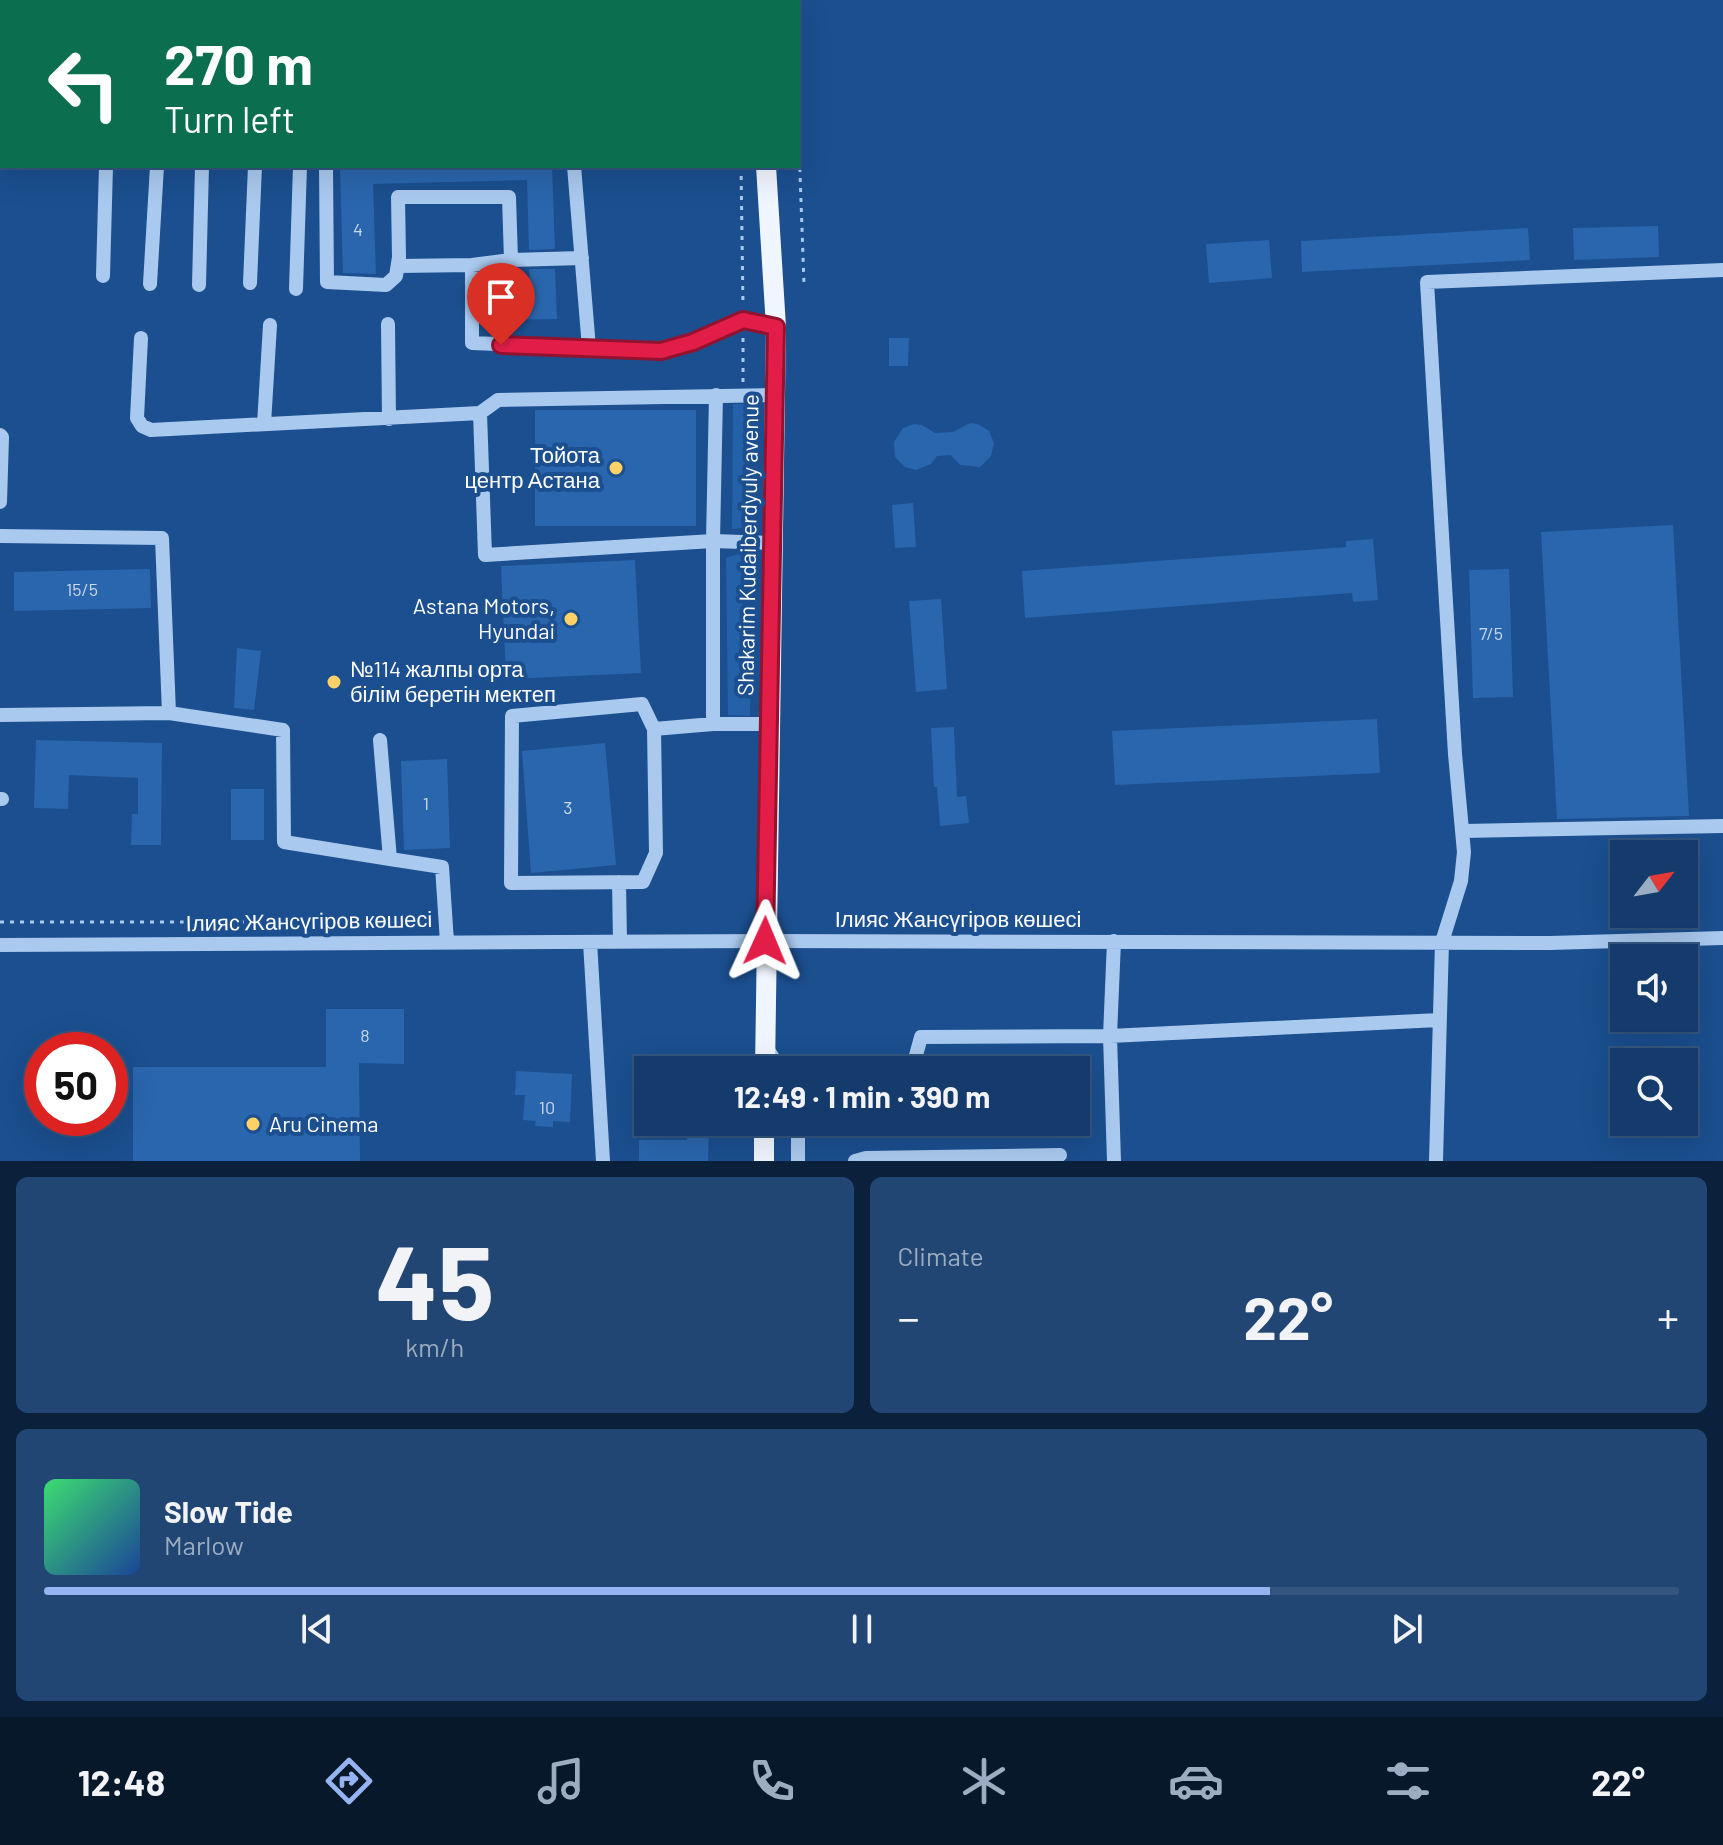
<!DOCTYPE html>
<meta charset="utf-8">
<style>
:root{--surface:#143b6b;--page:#214673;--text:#f1f3f6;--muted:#9dadc1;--line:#33557e;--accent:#95b2f1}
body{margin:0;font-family:Barlow,sans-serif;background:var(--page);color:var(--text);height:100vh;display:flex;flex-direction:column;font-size:30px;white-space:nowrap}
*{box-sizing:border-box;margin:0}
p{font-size:26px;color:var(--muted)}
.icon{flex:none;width:44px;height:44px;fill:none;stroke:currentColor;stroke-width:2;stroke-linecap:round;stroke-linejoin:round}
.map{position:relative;height:1161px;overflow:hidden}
.drawer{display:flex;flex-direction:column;gap:16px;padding:16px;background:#0b203b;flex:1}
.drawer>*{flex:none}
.top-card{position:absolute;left:0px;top:0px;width:800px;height:168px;box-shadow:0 8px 32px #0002,0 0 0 2px var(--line);background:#0b6e4f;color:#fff;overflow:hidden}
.needle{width:52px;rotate:59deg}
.buttons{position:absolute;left:1610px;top:840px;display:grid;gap:16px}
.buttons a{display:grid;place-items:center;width:88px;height:88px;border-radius:0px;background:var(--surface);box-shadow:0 8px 32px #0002,0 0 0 2px var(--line);font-size:40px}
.speed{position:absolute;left:24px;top:1032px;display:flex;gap:16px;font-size:40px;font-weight:700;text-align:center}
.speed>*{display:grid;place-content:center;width:104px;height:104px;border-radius:50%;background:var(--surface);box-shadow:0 8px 32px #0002,0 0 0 2px var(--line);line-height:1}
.speed .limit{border:12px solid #d22;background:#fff;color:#111}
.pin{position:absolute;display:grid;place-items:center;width:68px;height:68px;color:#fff;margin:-82px -34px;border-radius:50% 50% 50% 0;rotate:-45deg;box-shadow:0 0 8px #0007}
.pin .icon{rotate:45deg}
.me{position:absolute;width:88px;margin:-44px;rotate:1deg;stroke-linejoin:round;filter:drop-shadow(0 0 6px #0008)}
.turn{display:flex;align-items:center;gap:28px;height:168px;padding:0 32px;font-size:36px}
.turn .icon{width:104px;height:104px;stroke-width:2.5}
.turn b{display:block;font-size:56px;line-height:68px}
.big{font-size:60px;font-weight:700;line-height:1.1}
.drawer .widget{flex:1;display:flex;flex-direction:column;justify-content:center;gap:12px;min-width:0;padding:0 28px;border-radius:12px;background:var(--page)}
.drawer .dial{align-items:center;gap:0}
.dial b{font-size:104px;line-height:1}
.song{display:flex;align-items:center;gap:24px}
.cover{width:96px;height:96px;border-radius:12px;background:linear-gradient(135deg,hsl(140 70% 55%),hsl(220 70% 35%))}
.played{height:8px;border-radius:4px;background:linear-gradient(90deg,var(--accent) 75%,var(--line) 75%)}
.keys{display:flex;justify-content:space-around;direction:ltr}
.heat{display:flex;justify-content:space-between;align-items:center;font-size:44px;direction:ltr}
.drawer .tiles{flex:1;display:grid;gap:16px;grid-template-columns:1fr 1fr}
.widget:last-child{grid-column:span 2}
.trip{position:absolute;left:634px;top:1056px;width:456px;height:80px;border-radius:0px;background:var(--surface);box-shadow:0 8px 32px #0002,0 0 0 2px var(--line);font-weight:700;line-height:80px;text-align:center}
.tabs{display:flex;height:128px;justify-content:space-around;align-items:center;background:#08182b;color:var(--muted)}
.tabs .icon{width:56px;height:56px}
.tabs .on{color:var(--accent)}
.tabs b{font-size:36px;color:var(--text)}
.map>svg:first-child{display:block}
.green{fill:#2461a8}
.building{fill:#2a66ad}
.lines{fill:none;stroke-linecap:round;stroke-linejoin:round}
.path{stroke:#a9c9ee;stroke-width:3;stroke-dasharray:4 6;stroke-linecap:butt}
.minor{stroke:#a9c9ee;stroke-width:14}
.major{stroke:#f0f6ff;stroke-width:20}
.route-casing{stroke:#92132f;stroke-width:20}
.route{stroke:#e11d48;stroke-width:14}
.poi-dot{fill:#ffd166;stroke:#1b4f8f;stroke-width:3}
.labels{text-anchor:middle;stroke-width:8;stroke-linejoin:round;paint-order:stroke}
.number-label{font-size:18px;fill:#cad9ea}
.poi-label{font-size:22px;fill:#fff;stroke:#1b4f8f;text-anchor:end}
.street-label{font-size:22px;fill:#fff;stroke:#1b4f8f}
</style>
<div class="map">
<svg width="1723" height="1161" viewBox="0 0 1723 1161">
<rect width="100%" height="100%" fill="#1b4f8f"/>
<path class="green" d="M733,404h22v10l-10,4v68l11,7 -4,34 -20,2z
M748,551l-1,28 -4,1 -1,72 9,1 -1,63 -22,-1 -2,-157z"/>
<path class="building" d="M340,166h212l3,83 -26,1 -2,-70 -154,4 3,90 -33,-1z
M1658,226l1,31 -85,3 -1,-32z
M1528,228l2,32 -228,12 -1,-31z
M1269,240l3,38 -63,5 -3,-39z
M529,269h26l2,50 -59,1 -1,-38h33z
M889,338h20l-1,28h-19z
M535,410h161v116h-161z
M970,423l8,1 11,7 5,12 -3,13 -11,11 -20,-2 -9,-10 -14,1 -6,8 -15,6 -11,-3 -10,-10 -1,-15 9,-14 11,-4 8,1 13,8 18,-1z
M913,503l3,44 -21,1 -3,-43z
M1673,525l16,291 -132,3 -16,-287z
M1373,539l5,61 -25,2 -1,-9 -327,25 -3,-47 324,-24v-6z
M635,560l6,113 -135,6 -5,-113z
M150,569l1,39 -137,3v-39z
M1509,569l4,128 -40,1 -4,-128z
M941,599l6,90 -31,3 -7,-91z
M237,648l24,3 -7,59 -20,-2z
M1377,719l3,54 -265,12 -3,-54z
M954,727l3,70 9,-1 3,27 -29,3 -3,-39h-3l-3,-59z
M36,740l126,3 -1,102h-30l1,-31h6v-36l-69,-3 -1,34 -34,-1z
M605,743l11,122 -85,8 -9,-122z
M447,759l3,89 -46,2 -3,-89z
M231,789h33v51h-33z
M326,1009h78v55l-45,-1 1,98h-227v-94h193z
M516,1071l56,3 -2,48 -17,-1v6l-18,-1 1,-5 -13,-1 2,-25h-10z
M688,1122h21l-1,39h-69v-21h48z"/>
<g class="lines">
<path class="path" d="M699,0l3,2
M788,0v2
M798,118l6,166
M741,166l2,140
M743,382v-48
M0,922h432"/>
<path class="minor" d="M316,0l1,2
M476,0v2
M652,0l1,2
M245,2l2,-2
M0,99h2
M326,166l1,116 59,3 10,-9 3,-19 -1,-60h111l2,63 -39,5 -74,1
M574,166l15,182
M511,260l71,-2
M472,265v78l189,8 32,-9 50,-22 33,7
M103,276l3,-110
M250,283l5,-117
M150,284l7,-118
M199,285l3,-119
M296,289l4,-123
M388,324l1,95
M141,338l-4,80 5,8 9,4 329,-17
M716,395l-3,146 59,2
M264,424l6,-99
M0,435l2,2 -2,65
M0,536l162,2 7,175 114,17 1,112 106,17
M0,715l169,-2
M713,724h55
M654,729l-12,-25 -130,12 -1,167 132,-1 13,-29 -2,-124 59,-5v-183l-228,14 -5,-142 18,-13 276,-5
M380,740l10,119 52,8 5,75
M0,799h2
M1464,831l259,-5
M619,882l1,60
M590,942l13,219
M0,945l765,-4 785,2 173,-5
M766,1047l15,23
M912,1070l9,-33 189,-1 4,-95
M798,1161v-39
M855,1161l11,-3 194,-3
M1114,1161l-4,-125 329,-16
M1436,1161l6,-219 19,-61 3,-29 -9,-98 -28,-472 296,-12"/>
<path class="major" d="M752,0v2
M765,1070l11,-743 -10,-161
M764,1161v-39"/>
</g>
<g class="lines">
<defs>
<path id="route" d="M501,345l160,6 32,-9 50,-22 33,7 -11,614"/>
</defs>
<use href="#route" class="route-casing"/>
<use href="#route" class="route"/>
</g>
<g class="poi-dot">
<circle cx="616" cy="468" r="8"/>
<circle cx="571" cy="619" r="8"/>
<circle cx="334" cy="682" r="8"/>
<circle cx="253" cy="1124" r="8"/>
</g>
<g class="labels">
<g class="number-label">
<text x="358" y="236">4</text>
<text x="82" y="596">15/5</text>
<text x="1491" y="640">7/5</text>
<text x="426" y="810">1</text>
<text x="568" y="814">3</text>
<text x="365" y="1042">8</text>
<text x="547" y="1114">10</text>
</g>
<g class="poi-label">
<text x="600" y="463">Тойота<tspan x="600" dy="25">центр Астана</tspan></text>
<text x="555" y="614">Astana Motors,<tspan x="555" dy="25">Hyundai</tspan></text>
<text x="350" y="677" text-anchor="start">№114 жалпы орта<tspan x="350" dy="25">білім беретін мектеп</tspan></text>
<text x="269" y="1132" text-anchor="start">Aru Cinema</text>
</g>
<g class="street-label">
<text transform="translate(748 545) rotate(-89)" y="8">Shakarim Kudaiberdyuly avenue</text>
<text x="958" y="927">Ілияс Жансүгіров көшесі</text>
<text transform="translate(309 921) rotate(-1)" y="8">Ілияс Жансүгіров көшесі</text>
</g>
</g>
</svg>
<div class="buttons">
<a><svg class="needle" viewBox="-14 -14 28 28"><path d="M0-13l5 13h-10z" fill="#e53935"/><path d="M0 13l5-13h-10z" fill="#9dadc1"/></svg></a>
<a><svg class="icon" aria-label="sound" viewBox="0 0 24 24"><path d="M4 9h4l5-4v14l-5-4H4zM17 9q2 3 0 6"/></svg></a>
<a><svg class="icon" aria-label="search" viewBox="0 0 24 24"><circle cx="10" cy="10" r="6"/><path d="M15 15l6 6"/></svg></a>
</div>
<div class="speed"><div class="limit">50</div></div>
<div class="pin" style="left:501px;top:345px;background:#d93025"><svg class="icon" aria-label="arrive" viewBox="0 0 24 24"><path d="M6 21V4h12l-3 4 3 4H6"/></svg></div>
<svg class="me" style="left:765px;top:941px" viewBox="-20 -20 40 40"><path d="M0-17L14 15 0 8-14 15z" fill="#e11d48" stroke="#fff" stroke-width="4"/></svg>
<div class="trip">12:49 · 1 min · 390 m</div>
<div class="top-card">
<div class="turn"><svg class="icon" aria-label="left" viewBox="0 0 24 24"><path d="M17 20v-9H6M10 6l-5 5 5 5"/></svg><div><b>270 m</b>Turn left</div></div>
</div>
</div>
<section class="drawer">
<div class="tiles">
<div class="widget dial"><b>45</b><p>km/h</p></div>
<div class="widget"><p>Climate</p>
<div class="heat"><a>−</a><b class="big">22°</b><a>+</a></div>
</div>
<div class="widget">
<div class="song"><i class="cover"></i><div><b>Slow Tide</b><p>Marlow</p></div></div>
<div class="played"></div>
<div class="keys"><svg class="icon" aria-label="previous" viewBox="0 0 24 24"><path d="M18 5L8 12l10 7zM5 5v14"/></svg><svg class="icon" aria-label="pause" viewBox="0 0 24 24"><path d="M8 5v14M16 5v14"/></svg><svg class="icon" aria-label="next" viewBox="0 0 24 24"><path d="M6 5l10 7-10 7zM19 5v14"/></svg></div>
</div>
</div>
</section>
<nav class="tabs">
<b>12:48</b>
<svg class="icon on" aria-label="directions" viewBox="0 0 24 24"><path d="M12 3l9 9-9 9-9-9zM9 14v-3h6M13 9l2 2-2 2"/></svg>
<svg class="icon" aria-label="music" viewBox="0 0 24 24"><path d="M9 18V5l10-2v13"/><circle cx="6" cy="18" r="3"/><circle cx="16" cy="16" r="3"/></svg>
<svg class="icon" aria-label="phone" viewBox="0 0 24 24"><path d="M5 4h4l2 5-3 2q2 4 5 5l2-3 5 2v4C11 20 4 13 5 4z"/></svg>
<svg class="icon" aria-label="climate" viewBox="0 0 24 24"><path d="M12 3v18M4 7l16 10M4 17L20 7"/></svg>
<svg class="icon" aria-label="car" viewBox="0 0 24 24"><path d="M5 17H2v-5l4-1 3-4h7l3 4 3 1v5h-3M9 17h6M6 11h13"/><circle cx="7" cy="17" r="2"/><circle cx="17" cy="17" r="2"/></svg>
<svg class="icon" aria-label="filters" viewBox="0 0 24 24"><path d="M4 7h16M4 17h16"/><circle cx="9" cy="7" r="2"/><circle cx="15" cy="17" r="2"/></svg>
<b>22°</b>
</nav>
